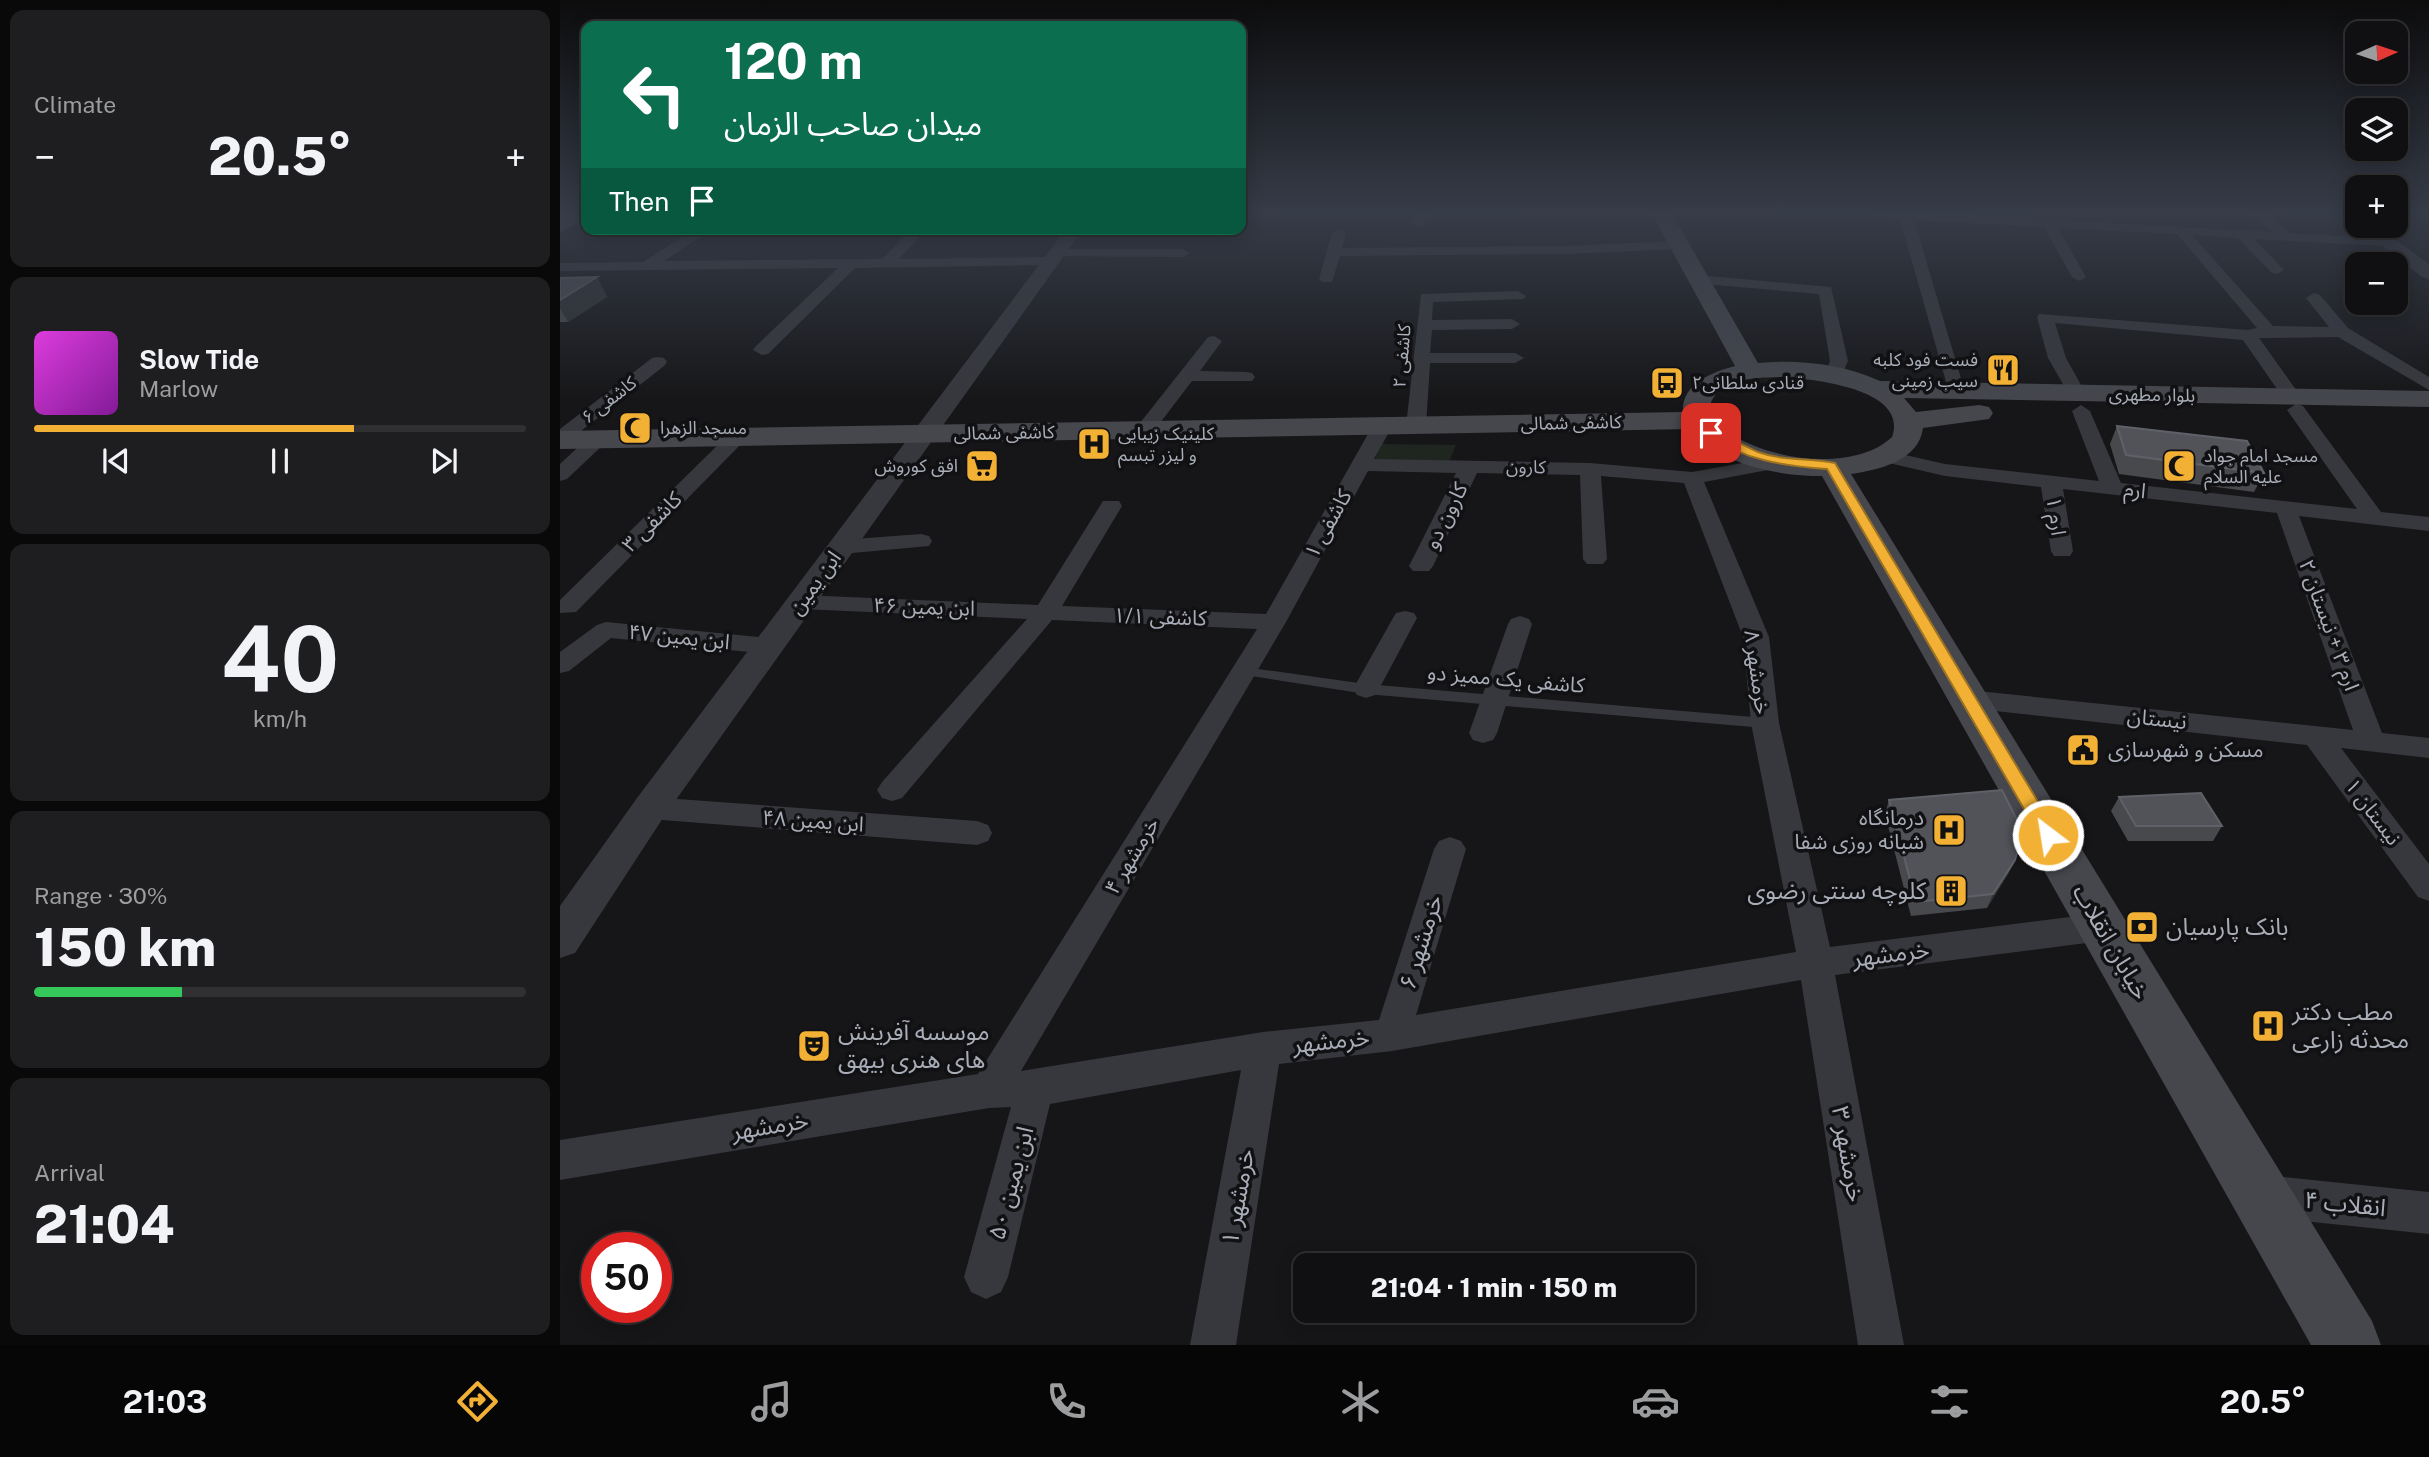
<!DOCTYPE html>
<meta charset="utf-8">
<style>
:root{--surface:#101012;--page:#1e1e20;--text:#f1f3f6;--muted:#9c9d9f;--line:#303032;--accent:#f2b134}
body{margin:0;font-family:"Public Sans","Noto Sans Arabic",sans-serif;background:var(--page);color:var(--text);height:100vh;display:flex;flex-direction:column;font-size:26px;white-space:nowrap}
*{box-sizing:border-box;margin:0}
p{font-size:23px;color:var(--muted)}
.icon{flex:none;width:38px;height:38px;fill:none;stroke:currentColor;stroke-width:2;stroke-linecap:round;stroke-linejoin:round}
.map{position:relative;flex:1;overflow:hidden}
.panel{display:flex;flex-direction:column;gap:10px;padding:10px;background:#09090a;width:560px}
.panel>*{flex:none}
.banner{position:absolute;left:21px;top:21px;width:665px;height:214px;border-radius:14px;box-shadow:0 4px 18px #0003,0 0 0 2px var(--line);background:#0b6e4f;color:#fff;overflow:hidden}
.needle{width:46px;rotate:87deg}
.controls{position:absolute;left:1785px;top:21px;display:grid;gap:14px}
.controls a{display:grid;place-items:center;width:63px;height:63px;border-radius:14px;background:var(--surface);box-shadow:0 4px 18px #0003,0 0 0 2px var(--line);font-size:35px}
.speed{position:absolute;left:21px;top:1232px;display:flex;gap:14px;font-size:35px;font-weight:700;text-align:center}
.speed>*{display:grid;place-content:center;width:91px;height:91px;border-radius:50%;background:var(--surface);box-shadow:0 4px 18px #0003,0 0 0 2px var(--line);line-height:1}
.speed .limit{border:10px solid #d22;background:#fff;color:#111}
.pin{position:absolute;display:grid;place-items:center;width:60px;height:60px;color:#fff;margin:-30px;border-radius:14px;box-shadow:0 4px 10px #0006}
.me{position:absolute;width:77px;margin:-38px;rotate:329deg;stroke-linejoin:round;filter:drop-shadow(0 0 5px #0008)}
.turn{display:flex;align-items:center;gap:24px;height:147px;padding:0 28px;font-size:32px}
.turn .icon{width:91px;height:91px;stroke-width:2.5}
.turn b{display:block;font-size:49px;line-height:60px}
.then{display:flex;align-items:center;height:66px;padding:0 28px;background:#0003;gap:14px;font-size:26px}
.big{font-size:52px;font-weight:800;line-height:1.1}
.panel .tile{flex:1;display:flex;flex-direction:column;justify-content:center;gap:10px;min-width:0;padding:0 24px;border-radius:14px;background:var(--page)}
.panel .dial{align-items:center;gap:0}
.dial b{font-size:91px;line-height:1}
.song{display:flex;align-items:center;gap:21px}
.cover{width:84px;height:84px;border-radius:10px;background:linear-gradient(135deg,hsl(300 70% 55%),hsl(290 70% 35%))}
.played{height:7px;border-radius:4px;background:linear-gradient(90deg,var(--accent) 65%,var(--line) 65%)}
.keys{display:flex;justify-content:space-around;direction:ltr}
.heat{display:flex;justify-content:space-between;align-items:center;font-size:38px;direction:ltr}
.charge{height:10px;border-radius:5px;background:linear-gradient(90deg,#34c759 30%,var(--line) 0)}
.trip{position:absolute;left:733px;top:1253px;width:402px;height:70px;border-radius:14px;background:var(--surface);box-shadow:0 4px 18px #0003,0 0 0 2px var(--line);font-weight:800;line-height:70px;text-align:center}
.menu{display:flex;height:112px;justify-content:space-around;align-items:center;background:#060607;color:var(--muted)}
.menu .icon{width:49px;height:49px}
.menu .current{color:var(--accent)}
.menu b{font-size:32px;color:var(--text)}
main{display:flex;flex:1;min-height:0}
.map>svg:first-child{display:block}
.green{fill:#1e261f}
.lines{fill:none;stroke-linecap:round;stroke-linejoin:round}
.service{fill:#37383d;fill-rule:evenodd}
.minor{fill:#37383d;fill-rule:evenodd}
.tertiary{fill:#37383d;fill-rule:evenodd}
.secondary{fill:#45474d;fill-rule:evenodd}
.wall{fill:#47494d}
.shaded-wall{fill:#2f3033}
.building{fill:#525359;stroke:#5f6168;stroke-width:2}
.route{fill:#f2b134;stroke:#9d7322;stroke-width:2}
.labels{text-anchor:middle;stroke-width:7;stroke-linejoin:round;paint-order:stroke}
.far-street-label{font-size:18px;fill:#a8adb8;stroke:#111113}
.far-poi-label{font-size:18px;fill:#a8adb8;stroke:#111113;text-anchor:start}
.street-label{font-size:21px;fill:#a8adb8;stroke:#111113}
.poi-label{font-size:21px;fill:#a8adb8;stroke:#111113;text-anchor:start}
.near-poi-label{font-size:24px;fill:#a8adb8;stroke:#111113;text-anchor:start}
.near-street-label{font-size:24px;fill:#a8adb8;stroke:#111113}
</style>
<main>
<section class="panel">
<div class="tile"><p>Climate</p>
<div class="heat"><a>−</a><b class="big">20.5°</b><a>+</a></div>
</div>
<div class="tile">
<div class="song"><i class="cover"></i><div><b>Slow Tide</b><p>Marlow</p></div></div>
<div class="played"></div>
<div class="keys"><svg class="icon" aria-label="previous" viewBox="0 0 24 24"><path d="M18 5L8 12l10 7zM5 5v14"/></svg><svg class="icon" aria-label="pause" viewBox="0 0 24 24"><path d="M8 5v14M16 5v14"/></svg><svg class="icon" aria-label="next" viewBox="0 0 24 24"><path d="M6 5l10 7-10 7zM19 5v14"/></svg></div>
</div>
<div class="tile dial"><b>40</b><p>km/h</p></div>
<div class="tile"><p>Range · 30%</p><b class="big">150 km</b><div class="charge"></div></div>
<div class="tile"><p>Arrival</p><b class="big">21:04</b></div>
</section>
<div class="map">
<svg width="1869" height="1345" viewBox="0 0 1869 1345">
<rect width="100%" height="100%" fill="#161618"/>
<path class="green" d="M822,444l74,1 -7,17 -76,1z"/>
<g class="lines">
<path class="service" d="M684,667l122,17 399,34 7,5 -7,5 -399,-34 -127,-20 -2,-3z"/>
<path class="minor" d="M857,214h13l-8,12 -5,1 -7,-4z
M1314,214h75l323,18 -20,-18h15l23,19 102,6v6l-5,1 -133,-7 30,31 -7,4 -5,-1 -34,-35 -46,-3 81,91 56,1 -23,-29 8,-5 6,2 28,33 81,49v13l-91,-53 -79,1 43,60 -9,6 -7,-2 -43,-62 -188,-17 11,35 20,36 -9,5 -6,-1 -23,-40 -11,-41 2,-3 209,16 9,-2 -80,-94 -119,-6 28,49 -7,4 -7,-4 -28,-50 -130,-7 51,172 -9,5 -6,-1 -50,-177 -20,-1z
M135,229h17l-48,32 218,-2 30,-30h15l-28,30 153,-2 7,4 -7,4 -197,3 -87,86 -6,1 -9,-5 3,-4 82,-78 -278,3v-8l83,-1z
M779,229l7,4 -4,15 222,-2 114,-5 7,4 -7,4 -114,5 -224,2 -8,26h-10l-3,-3 13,-46z
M498,249h125l7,4 -7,4 -130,-1v-6z
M1137,275l134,12 17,74 -8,18h-12l-3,-4 5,-14 -11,-67 -127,-11 -3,-3z
M958,291l8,5 -3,3 -90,3 -1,18 80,-1 8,5 -8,5 -80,1 -2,23h85l9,5 -9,5h-85l-4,63 -3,4h-14l-3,-4 15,-132z
M654,336l8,5 -22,30 46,1 6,1 3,4 -3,4h-60l-42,55h-14l-3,-4 3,-4 72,-91z
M98,357l6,1 3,4 -3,4 -97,76 -7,2v-15l92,-71z
M1736,404l7,2 78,106 48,5v14l-130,-15 83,217 47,5v20l-88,-10 88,116v37l-11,-4 -111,-152 -339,-37 -10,-3 -4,-6 4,-6 10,-3 385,40 -76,-217 -214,-24 10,62 -3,5h-16l-3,-5 -10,-64 -96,-11 -69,-16 -3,-4 3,-4 7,-2 62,14 154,17 -27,-70 9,-6 9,6 31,72 236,26 -70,-99z
M822,421l10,6 -18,32 216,4 102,9 90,-16 7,2 3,4 -3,4 -85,16 65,155 10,86 51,224 272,-34 12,4 5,10 -5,10 -12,4 -267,34 69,370h-46l-57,-365 -409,71 -113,13 -43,281h-46l51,-275 -191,34 -42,173 -7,15 -15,7 -15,-7 -7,-15 47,-170 -22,1 -429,72v-40l418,-66 279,-445 -205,-9 -150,178 -10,3 -10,-3 -5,-8 5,-8 145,-163 -226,-10 -9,-2 -3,-5 3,-5 9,-2 237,10 65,-104h16l3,5 -60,100 204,8 106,-187zM808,471l88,2 -47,93 4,5h16l4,-5 44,-93 103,2 3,84 4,5h16l4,-5 -6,-83 83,7 59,154 8,86 45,229 -380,63 50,-166 -5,-8 -11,-4 -11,4 -5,8 -55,171 -116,12 -242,39 265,-449z
M177,431l7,2 3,4 -3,4 -168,171 -16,1v-13l170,-167z
M37,434l10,6 -3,4 -37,35 -7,2v-17l30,-28z
M361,534l8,2 3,5 -3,5 -88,8 -8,-2 -3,-5 3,-5 8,-2z
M845,611l9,2 3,5 -38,71 -4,6 -9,3 -9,-3 -4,-6 40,-71 3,-5z
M960,616l9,3 3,5 -35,109 -4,7 -10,3 -10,-3 -4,-7 39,-109 3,-5z
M46,622l162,16 9,2 4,6 -4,6 -9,2 -157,-16 -42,33 -9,2v-21l37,-27z
M90,797l327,24 11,4 4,8 -4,8 -11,4 -327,-26 -11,-3 -4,-8 4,-8z
M1704,1175l165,17v42l-165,-17 -15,-6 -6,-15 6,-15z"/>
<path class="tertiary" d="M1797,226h20l52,38v15l-7,-2z
M506,229h17l-420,589 -88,135 -15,5v-52l77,-108z"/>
<path class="secondary" d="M7,214h19v5l-26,13v-14z
M1092,214h20l86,149c40,-4 86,1 122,18l549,10v16l-525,-9 12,14 63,-7 10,2 4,6 -4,6 -66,9c-4,33 -45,42 -72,46l521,847 9,24h-70l-489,-869c-44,0 -103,-11 -130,-47l-1132,20v-18l1123,-19c-2,-28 29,-40 52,-46zM1217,377c29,1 133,10 115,60 -41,39 -143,22 -179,-18l-2,-17c12,-24 43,-24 66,-25z"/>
</g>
<path class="wall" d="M37,277l10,20 -39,25h-8v-44z
M1557,426l147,47 -10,19 -135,-18 -9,-30z
M1559,797l103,29 -9,15h-85l-17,-30z
M1329,800l126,60 -7,14 -21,34 -76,8 -26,-102z"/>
<path class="shaded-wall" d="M37,277l10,20 -39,25 -8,-14v-8z
M1455,860l-7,14 -21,34 6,-14z"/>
<path class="building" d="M37,277l-37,23v-22z
M1557,426l130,15 17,32 -138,-18z
M1442,790l21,42 -8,28 -22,34 -77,8 -27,-102z
M1641,793l21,33h-86l-17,-29z"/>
<linearGradient id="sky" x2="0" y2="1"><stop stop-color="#0c0c0d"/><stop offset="0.53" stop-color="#363c48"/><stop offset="1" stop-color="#363c48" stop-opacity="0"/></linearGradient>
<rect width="1869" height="402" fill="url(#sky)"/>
<path class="route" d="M1147,430c12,-1 37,17 51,22 25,9 52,6 77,11l220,367 3,5 -3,5h-13l-215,-371c-44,-3 -83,-9 -120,-34z"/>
<defs>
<symbol id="restaurant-square" viewBox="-11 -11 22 22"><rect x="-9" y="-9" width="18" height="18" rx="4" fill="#f2b134" stroke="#111113"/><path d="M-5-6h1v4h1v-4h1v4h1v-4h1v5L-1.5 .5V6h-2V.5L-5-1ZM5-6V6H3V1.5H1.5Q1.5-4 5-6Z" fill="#111"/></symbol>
<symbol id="bus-square" viewBox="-11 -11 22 22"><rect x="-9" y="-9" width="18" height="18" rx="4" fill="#f2b134" stroke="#111113"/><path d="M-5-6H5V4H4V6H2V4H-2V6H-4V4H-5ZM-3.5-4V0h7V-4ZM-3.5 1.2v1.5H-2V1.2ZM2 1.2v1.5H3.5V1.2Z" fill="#111"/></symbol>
<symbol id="mosque-square" viewBox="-11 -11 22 22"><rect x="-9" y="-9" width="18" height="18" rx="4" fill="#f2b134" stroke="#111113"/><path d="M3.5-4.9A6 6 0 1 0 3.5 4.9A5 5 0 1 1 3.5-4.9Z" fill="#111"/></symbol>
<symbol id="hospital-square" viewBox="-11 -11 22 22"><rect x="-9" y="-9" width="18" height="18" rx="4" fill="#f2b134" stroke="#111113"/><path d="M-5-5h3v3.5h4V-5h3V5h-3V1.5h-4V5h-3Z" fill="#111"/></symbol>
<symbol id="supermarket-square" viewBox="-11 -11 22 22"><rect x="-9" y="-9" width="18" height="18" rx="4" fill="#f2b134" stroke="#111113"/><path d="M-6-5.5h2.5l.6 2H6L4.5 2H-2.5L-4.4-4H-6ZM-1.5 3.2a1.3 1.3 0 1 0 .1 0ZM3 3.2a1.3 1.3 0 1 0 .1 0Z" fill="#111"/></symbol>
<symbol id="civic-square" viewBox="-11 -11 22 22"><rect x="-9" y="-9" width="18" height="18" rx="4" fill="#f2b134" stroke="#111113"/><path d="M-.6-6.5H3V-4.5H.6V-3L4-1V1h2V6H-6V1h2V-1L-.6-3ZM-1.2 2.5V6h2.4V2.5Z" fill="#111"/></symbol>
<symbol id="building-square" viewBox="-11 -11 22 22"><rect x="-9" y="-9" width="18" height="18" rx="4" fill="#f2b134" stroke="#111113"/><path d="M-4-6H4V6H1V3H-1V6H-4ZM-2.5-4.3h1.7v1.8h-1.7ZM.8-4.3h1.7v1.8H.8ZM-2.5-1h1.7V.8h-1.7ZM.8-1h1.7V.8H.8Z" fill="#111"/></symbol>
<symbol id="bank-square" viewBox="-11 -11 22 22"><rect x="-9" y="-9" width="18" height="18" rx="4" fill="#f2b134" stroke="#111113"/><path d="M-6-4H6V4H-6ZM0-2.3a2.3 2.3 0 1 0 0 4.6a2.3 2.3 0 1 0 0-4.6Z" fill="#111"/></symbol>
<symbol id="theatre-square" viewBox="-11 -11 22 22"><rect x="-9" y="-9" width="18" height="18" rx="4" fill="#f2b134" stroke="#111113"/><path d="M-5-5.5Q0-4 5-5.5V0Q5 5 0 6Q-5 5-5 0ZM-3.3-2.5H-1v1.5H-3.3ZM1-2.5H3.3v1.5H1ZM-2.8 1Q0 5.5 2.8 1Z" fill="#111"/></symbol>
</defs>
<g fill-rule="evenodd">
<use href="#restaurant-square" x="1424" y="351" width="38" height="38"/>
<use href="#bus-square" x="1088" y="364" width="38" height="38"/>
<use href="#mosque-square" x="56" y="409" width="38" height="38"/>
<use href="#hospital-square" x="515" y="425" width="38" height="38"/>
<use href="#supermarket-square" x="403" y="447" width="38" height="38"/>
<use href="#mosque-square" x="1600" y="447" width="38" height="38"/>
<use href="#civic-square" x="1504" y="731" width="38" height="38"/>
<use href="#hospital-square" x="1370" y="811" width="38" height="38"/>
<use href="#building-square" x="1372" y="872" width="38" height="38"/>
<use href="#bank-square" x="1563" y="908" width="38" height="38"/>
<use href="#hospital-square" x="1689" y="1007" width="38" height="38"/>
<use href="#theatre-square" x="235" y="1027" width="38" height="38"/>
</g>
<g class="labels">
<g class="far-street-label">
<text transform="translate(842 356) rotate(-85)" y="6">کاشفی ۲</text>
<text transform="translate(1592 395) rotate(1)" y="6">بلوار مطهری</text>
<text transform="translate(49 400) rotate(-38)" y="6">کاشفی ۶</text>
<text transform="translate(1011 423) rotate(-1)" y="6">کاشفی شمالی</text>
<text transform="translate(444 433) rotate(-1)" y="6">کاشفی شمالی</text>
<text transform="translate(966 467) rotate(1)" y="6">کارون</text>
</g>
<g class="far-poi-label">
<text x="1418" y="366" text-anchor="end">فست فود کلبه<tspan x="1418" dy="21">سیب زمینی</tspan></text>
<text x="1132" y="389">قنادی سلطانی۲</text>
<text x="100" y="434">مسجد الزهرا</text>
<text x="558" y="440">کلینیک زیبایی<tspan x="558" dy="21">و لیزر تبسم</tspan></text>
<text x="1644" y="462">مسجد امام جواد<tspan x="1644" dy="21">علیه السلام</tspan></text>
<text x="398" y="472" text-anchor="end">افق کوروش</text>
</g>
<g class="street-label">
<text transform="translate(1575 490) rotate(7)" y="7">ارم</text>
<text transform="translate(886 516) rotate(-63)" y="7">کارون دو</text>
<text transform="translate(1496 516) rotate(82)" y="7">ارم ۱</text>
<text transform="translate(92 522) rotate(-45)" y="7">کاشفی ۳</text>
<text transform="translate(768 524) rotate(-61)" y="7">کاشفی ۱</text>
<text transform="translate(255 583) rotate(-54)" y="7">ابن یمین</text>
<text transform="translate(364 607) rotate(2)" y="7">ابن یمین ۴۶</text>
<text transform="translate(600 617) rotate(2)" y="7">کاشفی ۱/۱</text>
<text transform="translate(1769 625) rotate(70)" y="7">ارم ۳ + نیستان ۲</text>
<text transform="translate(119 637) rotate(6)" y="7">ابن یمین ۴۷</text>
<text transform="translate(1197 672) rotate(82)" y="7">خرمشهر ۸</text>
<text transform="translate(946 679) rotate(5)" y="7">کاشفی یک ممیز دو</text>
<text transform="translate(1597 719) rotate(6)" y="7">نیستان</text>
<text transform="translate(1813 812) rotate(53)" y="7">نیستان ۱</text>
<text transform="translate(253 821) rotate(4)" y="7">ابن یمین ۴۸</text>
<text transform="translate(572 856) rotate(-59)" y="7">خرمشهر ۴</text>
</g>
<g class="poi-label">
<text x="1548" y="757">مسکن و شهرسازی</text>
<text x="1364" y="825" text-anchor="end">درمانگاه<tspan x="1364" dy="24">شبانه روزی شفا</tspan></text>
</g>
<g class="near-poi-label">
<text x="1366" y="899" text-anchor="end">کلوچه سنتی رضوی</text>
<text x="1606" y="935">بانک پارسیان</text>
<text x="1732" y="1020">مطب دکتر<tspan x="1732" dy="28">محدثه زارعی</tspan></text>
<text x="278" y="1040">موسسه آفرینش<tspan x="278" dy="28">های هنری بیهق</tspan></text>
</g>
<g class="near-street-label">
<text transform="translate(861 942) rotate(-73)" y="8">خرمشهر ۶</text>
<text transform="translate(1551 942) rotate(60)" y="8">خیابان انقلاب</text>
<text transform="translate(1331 954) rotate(-7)" y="8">خرمشهر</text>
<text transform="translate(771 1041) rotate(-6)" y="8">خرمشهر</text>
<text transform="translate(210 1126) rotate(-9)" y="8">خرمشهر</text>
<text transform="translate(1288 1154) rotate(80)" y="8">خرمشهر ۳</text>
<text transform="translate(451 1183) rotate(-75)" y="8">ابن یمین ۵۰</text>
<text transform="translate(678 1197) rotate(-80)" y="8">خرمشهر ۱</text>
<text transform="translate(1785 1204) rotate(6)" y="8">انقلاب ۴</text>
</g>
</g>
</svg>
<div class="controls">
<a><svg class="needle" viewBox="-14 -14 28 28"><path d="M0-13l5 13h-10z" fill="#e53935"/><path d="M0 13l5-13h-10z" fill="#9c9d9f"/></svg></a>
<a><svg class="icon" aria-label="layers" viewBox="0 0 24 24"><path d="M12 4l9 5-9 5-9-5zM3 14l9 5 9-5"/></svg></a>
<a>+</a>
<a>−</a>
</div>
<div class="speed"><div class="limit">50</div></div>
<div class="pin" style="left:1151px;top:433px;background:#d93025"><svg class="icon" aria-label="arrive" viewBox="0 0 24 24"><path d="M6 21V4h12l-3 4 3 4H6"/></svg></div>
<svg class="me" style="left:1488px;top:835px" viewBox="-20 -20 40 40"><circle r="17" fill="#f2b134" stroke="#fff" stroke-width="3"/><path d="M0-11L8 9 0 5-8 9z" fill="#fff"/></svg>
<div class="trip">21:04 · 1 min · 150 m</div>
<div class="banner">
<div class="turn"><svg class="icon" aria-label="left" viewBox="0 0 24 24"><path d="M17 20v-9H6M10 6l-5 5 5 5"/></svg><div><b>120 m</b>میدان صاحب الزمان</div></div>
<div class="then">Then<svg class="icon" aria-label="arrive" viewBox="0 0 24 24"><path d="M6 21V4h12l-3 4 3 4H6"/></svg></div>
</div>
</div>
</main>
<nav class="menu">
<b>21:03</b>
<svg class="icon current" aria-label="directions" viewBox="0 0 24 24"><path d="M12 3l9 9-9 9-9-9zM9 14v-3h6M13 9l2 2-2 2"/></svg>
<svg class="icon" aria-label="music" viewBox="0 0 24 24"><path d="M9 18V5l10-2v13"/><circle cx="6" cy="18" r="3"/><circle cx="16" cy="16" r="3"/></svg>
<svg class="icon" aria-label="phone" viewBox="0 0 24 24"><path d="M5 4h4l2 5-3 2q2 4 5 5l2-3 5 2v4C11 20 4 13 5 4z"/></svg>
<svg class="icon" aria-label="climate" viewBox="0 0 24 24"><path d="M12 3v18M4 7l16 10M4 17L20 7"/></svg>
<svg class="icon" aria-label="car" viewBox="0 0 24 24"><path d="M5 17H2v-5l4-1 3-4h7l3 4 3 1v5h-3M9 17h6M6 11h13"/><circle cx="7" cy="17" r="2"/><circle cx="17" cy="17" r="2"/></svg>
<svg class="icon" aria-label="filters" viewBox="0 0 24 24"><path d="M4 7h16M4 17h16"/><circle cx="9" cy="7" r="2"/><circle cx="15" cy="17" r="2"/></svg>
<b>20.5°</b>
</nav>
